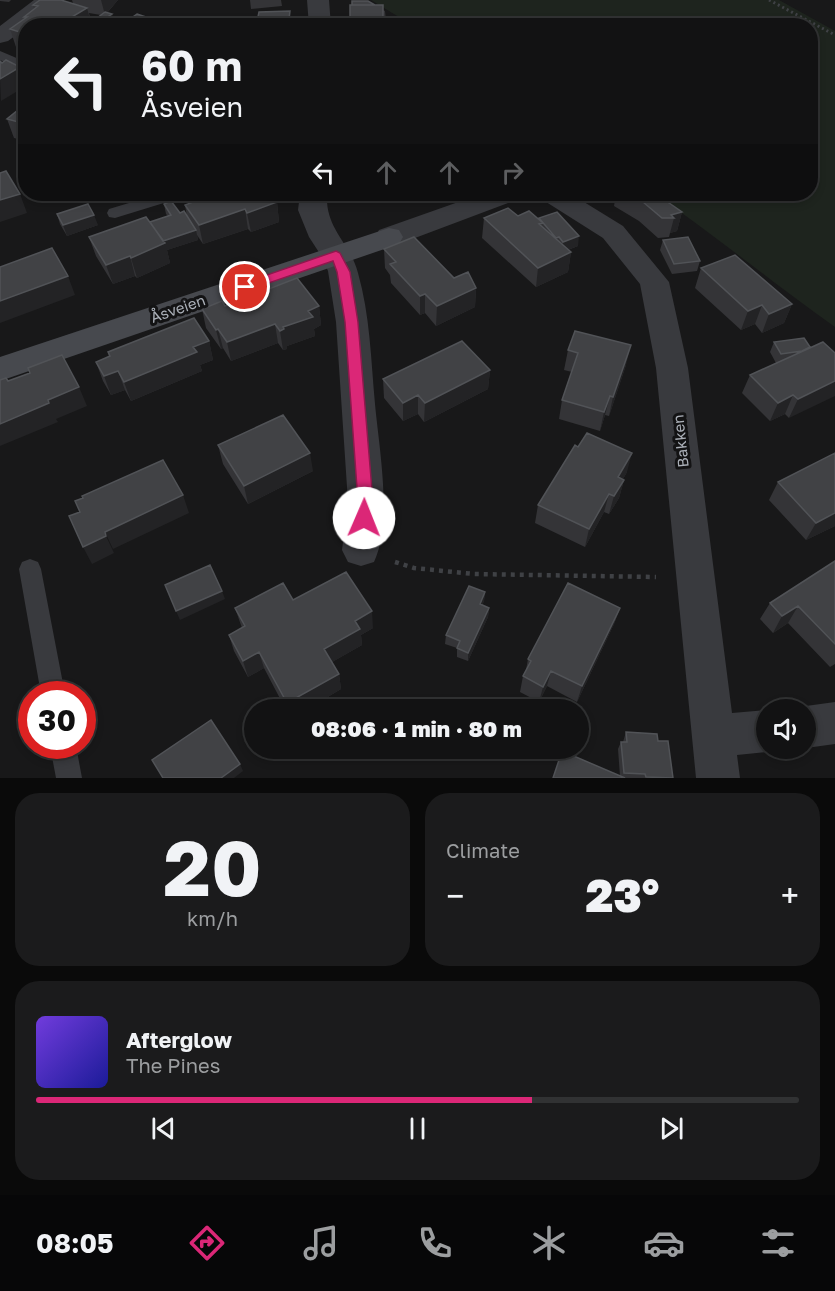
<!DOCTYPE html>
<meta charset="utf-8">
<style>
:root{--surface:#121213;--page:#1b1b1c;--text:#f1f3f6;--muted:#9c9ea0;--line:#313233;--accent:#db2777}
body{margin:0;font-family:"Golos Text",sans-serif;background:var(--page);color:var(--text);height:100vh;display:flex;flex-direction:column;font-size:22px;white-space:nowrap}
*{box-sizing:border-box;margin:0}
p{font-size:20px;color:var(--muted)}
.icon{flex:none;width:33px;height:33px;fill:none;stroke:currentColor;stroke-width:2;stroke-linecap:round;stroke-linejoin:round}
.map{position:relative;height:778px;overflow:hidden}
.sheet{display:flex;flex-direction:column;gap:15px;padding:15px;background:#0a0a0a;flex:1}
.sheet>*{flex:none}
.top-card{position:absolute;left:18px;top:18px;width:800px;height:183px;border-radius:24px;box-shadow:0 3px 9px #0003,0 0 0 2px var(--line);background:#121213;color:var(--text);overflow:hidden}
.fabs{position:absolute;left:756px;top:699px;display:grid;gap:12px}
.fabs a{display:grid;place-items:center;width:60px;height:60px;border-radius:50%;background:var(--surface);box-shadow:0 3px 9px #0003,0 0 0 2px var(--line);font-size:30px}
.speed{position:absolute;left:18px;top:681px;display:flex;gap:12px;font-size:30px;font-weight:700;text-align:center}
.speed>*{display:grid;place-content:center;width:78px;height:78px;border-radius:50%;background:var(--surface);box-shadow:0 3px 9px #0003,0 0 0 2px var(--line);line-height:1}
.speed .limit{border:9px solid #d22;background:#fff;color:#111}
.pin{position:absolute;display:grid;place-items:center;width:51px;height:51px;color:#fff;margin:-26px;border:3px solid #fff;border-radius:50%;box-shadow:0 2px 6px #0007}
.me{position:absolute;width:66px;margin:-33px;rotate:1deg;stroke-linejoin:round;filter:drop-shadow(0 0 4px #0008)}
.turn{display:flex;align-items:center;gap:21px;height:126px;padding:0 24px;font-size:27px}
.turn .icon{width:78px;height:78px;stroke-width:2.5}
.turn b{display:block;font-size:42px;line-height:51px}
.lanes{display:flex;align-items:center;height:57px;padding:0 24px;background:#0003;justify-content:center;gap:30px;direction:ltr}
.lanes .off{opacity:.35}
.big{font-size:45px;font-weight:800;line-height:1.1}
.sheet .card{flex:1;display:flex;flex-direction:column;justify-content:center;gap:9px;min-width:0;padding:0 21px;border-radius:24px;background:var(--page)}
.sheet .dial{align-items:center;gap:0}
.dial b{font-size:78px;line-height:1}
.song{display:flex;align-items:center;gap:18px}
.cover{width:72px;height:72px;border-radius:9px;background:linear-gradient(135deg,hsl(260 70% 55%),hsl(240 70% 35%))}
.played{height:6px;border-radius:3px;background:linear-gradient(90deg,var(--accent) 65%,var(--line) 65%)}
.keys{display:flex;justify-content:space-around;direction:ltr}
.heat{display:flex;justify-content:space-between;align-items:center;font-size:33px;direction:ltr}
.sheet .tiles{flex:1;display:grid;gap:15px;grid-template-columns:1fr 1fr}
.card:last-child{grid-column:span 2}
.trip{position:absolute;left:244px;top:699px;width:345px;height:60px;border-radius:30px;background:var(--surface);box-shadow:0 3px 9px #0003,0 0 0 2px var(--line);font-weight:800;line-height:60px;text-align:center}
.tabs{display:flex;height:96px;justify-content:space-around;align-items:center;background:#070708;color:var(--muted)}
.tabs .icon{width:42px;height:42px}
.tabs .selected{color:var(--accent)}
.tabs b{font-size:27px;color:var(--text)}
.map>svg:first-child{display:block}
.green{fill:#1e241e}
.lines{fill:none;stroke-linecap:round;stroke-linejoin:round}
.path-far1{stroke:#3f4145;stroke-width:3;stroke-dasharray:2 3;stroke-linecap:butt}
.path{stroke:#3f4145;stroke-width:4.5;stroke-dasharray:4 5;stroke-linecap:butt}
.lane{fill:#393a3e;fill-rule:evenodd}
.street{fill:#393a3e;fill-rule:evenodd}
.secondary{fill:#47494e;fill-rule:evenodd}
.wall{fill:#343437}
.shaded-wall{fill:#232325}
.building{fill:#414245;stroke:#515357;stroke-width:1.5}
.route{fill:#db2777;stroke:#8e194d;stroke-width:1.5}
.labels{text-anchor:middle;stroke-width:6;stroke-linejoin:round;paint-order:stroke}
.street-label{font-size:15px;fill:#abb0b8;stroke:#131314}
</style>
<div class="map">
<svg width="835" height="778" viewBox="0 0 835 778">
<rect width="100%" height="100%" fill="#181819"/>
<path class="green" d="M371,0h408l56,31v296c-61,-43 -119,-91 -180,-133h155v-168l-398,-1z"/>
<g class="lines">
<path class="path-far1" d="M769,0l66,35"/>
<path class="path" d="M395,562l19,6 60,6 182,3"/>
<path class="lane" d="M0,51l26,11v10l-26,-12z
M159,194h23l-2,4 -65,20 -6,-1 -2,-4 2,-4z
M30,559l8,3 3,7 24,125h-24l-22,-125 3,-7z
M50,746h26l6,32h-26z"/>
<path class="street" d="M34,0h24c-7,10 -21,24 -32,26v2l-18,13 -8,2v-17z
M307,0h22l2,26h-22z
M300,194h27c-2,35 23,48 31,79 12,42 13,87 17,131 4,44 18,118 -1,158l-13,4 -13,-4 -6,-12 6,-48 -12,-180 -8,-51 -6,-14 -13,-20 -11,-27z
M481,194h39l-4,6 -117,44 -10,2 -10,-2 -4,-7 4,-7z
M540,194h31l52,32 46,56 19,86 44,345 34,-3v38h9l-9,4 -29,3 3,23h-44l-40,-410 -16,-84 -37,-46 -60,-38z
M835,702v42l-29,4v-38h-9l9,-4z"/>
<path class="secondary" d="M389,228l10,2 4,7 -4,7 -399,137v-24z"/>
</g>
<path class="wall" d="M0,0h11l-2,2 -9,-1z
M72,0h46l-11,13 8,13h-21l-1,-5 8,-6 -12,-2 3,13h-66v24l-10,-3 -6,-18 15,-10 -1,-2 10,-8 -1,-4 40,-2z
M250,0h31l1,6 -31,3z
M383,10l2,1 1,10h-3l1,5z
M26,99v42l-12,-3 -7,-19 14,-11 -1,-4z
M354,194h37v1l-37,2z
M616,194h40l26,18 -5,19 -7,2 -1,4 -11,1 -19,-17 -25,-15z
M274,200l3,2 2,20 -28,10 -3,-3 -45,15 -6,-9 1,5 -31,10 3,13 -33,15 -2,-2 -22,8 -17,-28 -7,-19 61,-15 18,-6 -2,-2 -2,-10 23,13 -2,-12z
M57,214l41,11 -31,11 -7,-12z
M518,216l20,3 1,-1 39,28 -10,4 3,2 -3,20 -32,15 -54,-49 2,-20z
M663,240l37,21 -3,10 -25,3 -12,-24z
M384,249l92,39 -1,19 -39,19 -11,-13 -5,2 -29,-32 -1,-8 -5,-7z
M701,268l91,36 -8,19 -22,10 -7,-9 -14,6 -46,-42z
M225,306h94l2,19 -7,4 1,7 -28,10v3l-4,1 -5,-7 -47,18 -8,-13 -2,1 -15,-21 -4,-19z
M209,341l4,19 -13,5 2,6 -71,30 -6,-11 -14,5 -8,-14 -7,-19 13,-5 -1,-5z
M774,342l36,5 25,6 -46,65 -4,-4 -15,7 -28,-28 8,-18 26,-12 -6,-11z
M568,350l58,15 -17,51 -4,-1 -5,16 -41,-12 3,-19 10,-28 -8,-2z
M490,370l-2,19 -64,33 -6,-8 -15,7 -19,-23 -1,-19z
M218,445l95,26 -65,33 -25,-40z
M835,453v73l-29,14 -37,-40 9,-18z
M627,472l-4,7 1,1 -5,18 -10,16 -5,-2 -19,35 -50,-24 3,-18z
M835,561v103l-5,3 -42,-44 -15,10 -13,-14 10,-16z
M485,592l-1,9 -2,4 7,3 -1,9 -20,44 -11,-4v-9l-12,-4 1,-9z
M293,600l80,28 -12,7 1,10 -30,17 7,12 2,15 -35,21h-20l-22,-42 -16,9 -14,-26 -5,-16 13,-7 -7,-20z
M620,608l-6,16 -37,78 -30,-16 -8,16 -19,-10 3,-16 3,-6 2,-11z
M626,732l32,9 15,37h-120l67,-2 -2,-27 3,-7h2z"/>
<path class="shaded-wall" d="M101,0h17l-13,15z
M87,8l5,18h-29l-1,-3z
M290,11l2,15h-4z
M112,14l3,12h-14l-1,-4z
M158,21l1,5h-7z
M20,67l6,16v3l-25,15 -1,-22z
M20,194l7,19 -27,9v-22z
M141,194h26l-24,7z
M274,195l1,8 2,-1 2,20 -28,10 -4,-19z
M245,209l3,20 -45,15 -4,-19z
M682,212l-5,19 -7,2 4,-15 -3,-3z
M94,215l4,10 -31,11 -4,-11z
M196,230l2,10 -31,10 3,13 -33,15 -6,-20 29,-16z
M579,236l-1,10 -16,6 1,-10z
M571,252l-3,20 -32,15 2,-19z
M130,256l5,20 -22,8 -7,-19z
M68,276l7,19 -75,28v-22z
M476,288l-1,19 -39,19 1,-20z
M425,294v19l-5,2v-19z
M792,304l-8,19 -22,10 7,-19z
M762,305l-7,19 -14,6 7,-19z
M319,306l2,19 -7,4 1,7 -28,10v3l-4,1 -3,-19 3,-4 25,-16z
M275,324l3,19 -47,18 -4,-19z
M218,329l5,19 -2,1 -5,-19z
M209,341l4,19 -13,5 2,6 -71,30 -7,-19 69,-35z
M631,345l-5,20 -17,51 4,-19z
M490,370l-2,19 -64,33 1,-19z
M118,371l7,19 -14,5 -7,-19z
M835,381v15l-46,22 9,-19z
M79,387l8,19 -31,13 2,3 -58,24v-22l48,-24z
M418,395v19l-15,7v-18z
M793,395l-8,19 -15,7 8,-18z
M610,396l-5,19 -5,16 4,-19z
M310,453l3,18 -65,33 -4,-18z
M632,453l-5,19 -13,23 4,-18z
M624,480l-5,18 -10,16 5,-18z
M609,494l-5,18 -19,35 4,-18z
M183,495l6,18 -76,36 -8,-17z
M835,513v13l-29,14 10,-17z
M106,536l8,17 -22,11 -9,-17z
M222,591l3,8 -45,21 -4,-9z
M485,592l-1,9 -5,12 1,-9z
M798,606l-10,17 -15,10 9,-17z
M489,608l-1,9 -20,44v-8z
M620,608l-6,16 -37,78 5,-16z
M372,611l1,17 -12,7 1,10 -35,20 -3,-16 31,-28z
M259,652l5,16 -16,9 -5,-16z
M551,671l-4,15 -8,16 4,-15z
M339,674l2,15 -35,21h-17l-2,-7z
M240,764l3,7 -9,7h-13z"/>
<path class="building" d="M40,0h21l26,8 -25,15 -5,-1 -5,4h-26v8l-16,-5 17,-12h-3l14,-11 -5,-1z
M352,1h16l7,4h-23z
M350,5h33v21h-33z
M290,11l-2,15h-32l3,-14z
M105,12l7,2 -12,8 -7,-1z
M137,14l21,7 -6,5h-7l-7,-3 -3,3h-15z
M6,60l14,7 -20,12v-18l2,2z
M26,99v25l-19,-5 17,-14 -4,-1z
M6,171l14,23 -20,6v-27z
M214,194h59l1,1 -3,1 6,6 -30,11 -2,-4 -46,16 -14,-20z
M629,194h27l26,18 -11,3 3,3h-12l-19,-16z
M171,201l9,12 4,-2 12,19 -33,11 -13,-19 21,-7 -7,-11z
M88,204l6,11 -31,10 -6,-11z
M508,208l10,8 11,-5 14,12 -4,1 32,28 -33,16 -54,-50z
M557,212l22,24 -16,6 -4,-5 -3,1 -17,-20z
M146,217l19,26 -34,15 -1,-2 -24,9 -17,-28z
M414,237l40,41 14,-6 8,16 -39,18 -12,-12 -5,2 -30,-32 6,-2 -12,-13z
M688,237l12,24 -26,3 -11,-24z
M52,248l16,28 -68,25v-34z
M735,255l57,49 -23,10 -7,-9 -14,6 -47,-43z
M297,278l22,28 -11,5 5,6 -30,10 1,2 -4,2 -5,-7 -48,18 -9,-13 -2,1 -14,-21 20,-8 3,5z
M194,318l15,23 -16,6 4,5 -73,30 -6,-11 -14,5 -8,-14 14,-6 -2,-4z
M575,331l56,14 -18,52 -3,-1 -6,16 -42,-12 16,-47 -10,-3z
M804,338l6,9 -8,4 -21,3 -7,-12z
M462,341l28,29 -65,33 -7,-8 -15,8 -20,-24z
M823,342l12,11v28l-37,18 -5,-4 -15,8 -28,-28z
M62,355l17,32 -31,13 1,3 -49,21v-44l6,-2 2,3 22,-8 -2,-5z
M283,415l27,38 -66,33 -26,-41z
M587,433l45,20 -14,24 6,3 -10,16 -5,-2 -20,35 -51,-24 37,-60 3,2z
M835,453v60l-19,10 -38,-41z
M163,460l20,35 -78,37 1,4 -23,11 -14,-31 11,-4 -5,-11 8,-3 -1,-2z
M835,561v83l-37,-38 -16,10 -12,-13z
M210,565l12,26 -46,20 -11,-26z
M346,572l26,39 -17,10 5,8 -36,20 15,25 -52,29 -28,-51 -16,9 -14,-26 16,-9 -10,-18 48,-25 10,17z
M568,583l52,25 -38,78 -31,-15 -8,16 -20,-11 8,-15 -3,-2z
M469,586l16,6 -5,12 9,4 -21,45 -11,-5 3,-7 -14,-6z
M211,720l29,44 -19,14h-58l-11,-18z
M626,732l31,2 1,7h10l5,37 -27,-1 -1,-3 -21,-1 -3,-31h6z
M562,751l63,27h-72z"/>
<path class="route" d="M336,251l4,2 10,19 8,50 15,180 -4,20 -5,2 -5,-2 -3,-4 2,-16 -13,-180 -8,-50 -4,-11 -88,30 -6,-4 2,-3z"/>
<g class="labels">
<g class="street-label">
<text transform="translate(178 309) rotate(-19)" y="5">Åsveien</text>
<text transform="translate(681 441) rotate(-96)" y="5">Bakken</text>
</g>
</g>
</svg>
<div class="fabs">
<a><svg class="icon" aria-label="sound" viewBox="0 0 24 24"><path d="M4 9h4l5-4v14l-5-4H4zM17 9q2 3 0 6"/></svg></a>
</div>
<div class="speed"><div class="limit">30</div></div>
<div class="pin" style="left:245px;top:287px;background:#d93025"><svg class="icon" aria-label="arrive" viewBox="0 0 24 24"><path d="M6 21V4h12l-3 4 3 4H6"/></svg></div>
<svg class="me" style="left:364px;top:518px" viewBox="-20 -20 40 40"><circle r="19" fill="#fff"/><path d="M0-13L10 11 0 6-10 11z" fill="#db2777"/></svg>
<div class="trip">08:06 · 1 min · 80 m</div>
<div class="top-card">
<div class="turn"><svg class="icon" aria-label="left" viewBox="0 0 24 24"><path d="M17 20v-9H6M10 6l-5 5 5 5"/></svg><div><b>60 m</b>Åsveien</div></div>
<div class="lanes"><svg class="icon" aria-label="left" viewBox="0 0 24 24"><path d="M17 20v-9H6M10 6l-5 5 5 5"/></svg><svg class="icon off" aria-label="ahead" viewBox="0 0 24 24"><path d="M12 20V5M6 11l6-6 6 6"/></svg><svg class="icon off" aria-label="ahead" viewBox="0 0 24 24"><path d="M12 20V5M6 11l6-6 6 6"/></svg><svg class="icon off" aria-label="right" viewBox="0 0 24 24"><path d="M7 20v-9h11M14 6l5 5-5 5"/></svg></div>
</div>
</div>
<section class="sheet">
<div class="tiles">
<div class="card dial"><b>20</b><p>km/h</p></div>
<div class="card"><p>Climate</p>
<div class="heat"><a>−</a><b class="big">23°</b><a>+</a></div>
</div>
<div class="card">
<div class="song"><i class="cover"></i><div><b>Afterglow</b><p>The Pines</p></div></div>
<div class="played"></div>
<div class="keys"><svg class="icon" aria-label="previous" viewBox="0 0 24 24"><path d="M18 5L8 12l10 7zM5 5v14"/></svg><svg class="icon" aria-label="pause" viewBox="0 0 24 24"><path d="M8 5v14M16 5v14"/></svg><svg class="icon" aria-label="next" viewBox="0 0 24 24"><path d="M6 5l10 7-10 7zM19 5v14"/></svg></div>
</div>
</div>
</section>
<nav class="tabs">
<b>08:05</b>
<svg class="icon selected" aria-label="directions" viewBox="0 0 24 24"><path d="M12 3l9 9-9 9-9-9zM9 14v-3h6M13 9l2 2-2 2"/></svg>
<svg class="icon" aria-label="music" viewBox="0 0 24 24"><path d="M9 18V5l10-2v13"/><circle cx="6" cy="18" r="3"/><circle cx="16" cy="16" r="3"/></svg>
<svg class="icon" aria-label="phone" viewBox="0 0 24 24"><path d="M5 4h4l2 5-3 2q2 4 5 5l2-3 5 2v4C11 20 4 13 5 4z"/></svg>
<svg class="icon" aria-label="climate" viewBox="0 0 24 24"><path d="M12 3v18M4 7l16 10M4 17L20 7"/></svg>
<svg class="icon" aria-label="car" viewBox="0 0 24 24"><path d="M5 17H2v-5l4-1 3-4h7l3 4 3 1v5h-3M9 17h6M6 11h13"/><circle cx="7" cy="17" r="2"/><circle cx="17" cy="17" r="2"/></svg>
<svg class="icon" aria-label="filters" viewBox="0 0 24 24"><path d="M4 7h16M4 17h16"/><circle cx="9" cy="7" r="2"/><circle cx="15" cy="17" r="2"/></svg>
</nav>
